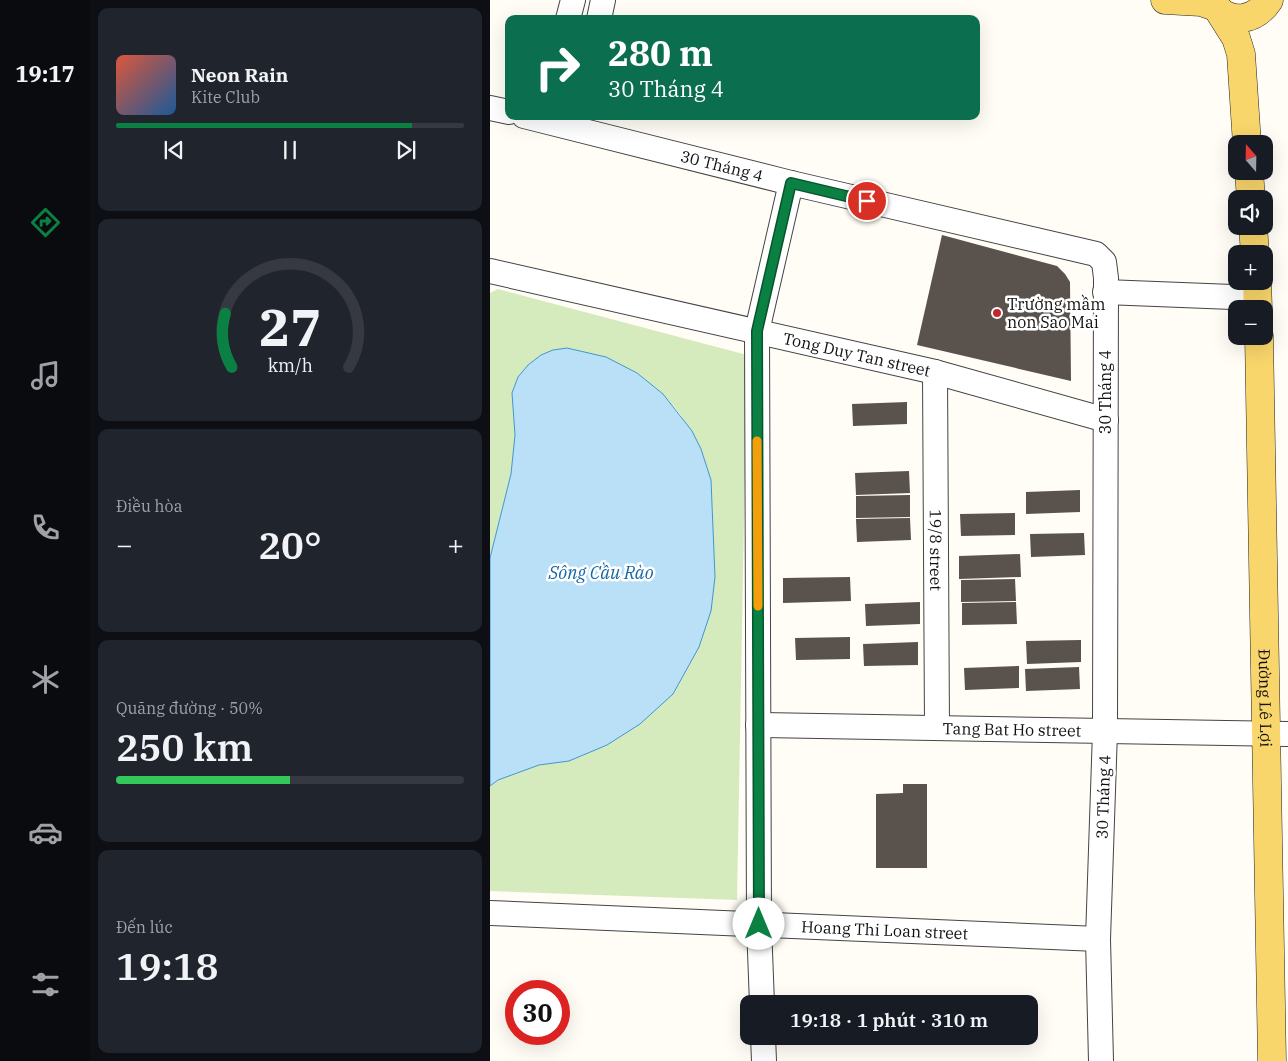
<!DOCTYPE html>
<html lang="vi">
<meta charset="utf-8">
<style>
:root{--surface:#171b24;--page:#20242c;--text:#f1f3f6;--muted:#9ea1a6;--line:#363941;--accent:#0b8043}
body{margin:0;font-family:"IBM Plex Serif",serif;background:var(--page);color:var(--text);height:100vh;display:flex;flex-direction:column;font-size:19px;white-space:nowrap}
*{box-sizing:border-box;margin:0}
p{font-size:16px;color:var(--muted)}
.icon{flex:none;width:28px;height:28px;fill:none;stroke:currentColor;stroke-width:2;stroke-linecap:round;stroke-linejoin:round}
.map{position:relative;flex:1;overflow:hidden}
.sheet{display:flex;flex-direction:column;gap:8px;padding:8px;background:#0d0f14;width:400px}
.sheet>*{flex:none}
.guide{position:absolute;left:15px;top:15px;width:475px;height:105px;border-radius:10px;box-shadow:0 5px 20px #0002;background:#0b6e4f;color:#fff;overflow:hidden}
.needle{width:32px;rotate:340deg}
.tools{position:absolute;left:738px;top:135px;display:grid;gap:10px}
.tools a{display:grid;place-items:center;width:45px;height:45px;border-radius:10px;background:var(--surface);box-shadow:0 5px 20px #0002;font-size:25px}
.speed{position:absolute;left:15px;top:980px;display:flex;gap:10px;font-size:25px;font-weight:700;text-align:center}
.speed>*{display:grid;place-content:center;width:65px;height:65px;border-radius:50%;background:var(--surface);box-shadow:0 5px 20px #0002;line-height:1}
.speed .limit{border:8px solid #d22;background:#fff;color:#111}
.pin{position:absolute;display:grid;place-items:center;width:42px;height:42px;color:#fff;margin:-21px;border:2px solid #fff;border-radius:50%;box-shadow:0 1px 5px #0007}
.me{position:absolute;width:55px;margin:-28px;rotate:0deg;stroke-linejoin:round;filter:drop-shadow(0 0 4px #0008)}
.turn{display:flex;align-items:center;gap:18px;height:105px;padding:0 20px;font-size:22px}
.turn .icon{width:65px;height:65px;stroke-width:2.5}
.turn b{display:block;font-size:35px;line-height:42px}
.big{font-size:38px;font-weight:600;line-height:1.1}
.sheet .tile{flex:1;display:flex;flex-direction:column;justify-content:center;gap:8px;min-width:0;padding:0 18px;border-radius:10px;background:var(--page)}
.sheet .dial{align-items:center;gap:0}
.dial svg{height:130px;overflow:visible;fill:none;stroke:var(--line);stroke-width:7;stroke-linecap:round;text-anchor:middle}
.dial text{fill:var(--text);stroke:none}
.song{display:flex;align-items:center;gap:15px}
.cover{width:60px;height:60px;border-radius:8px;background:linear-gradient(135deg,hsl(10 70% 55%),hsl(210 70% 35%))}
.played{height:5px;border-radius:2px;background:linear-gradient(90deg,var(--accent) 85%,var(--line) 85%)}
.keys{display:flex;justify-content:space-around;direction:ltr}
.heat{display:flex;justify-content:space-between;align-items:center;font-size:28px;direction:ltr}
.charge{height:8px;border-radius:4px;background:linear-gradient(90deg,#34c759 50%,var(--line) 0)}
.trip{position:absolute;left:250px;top:995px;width:298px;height:50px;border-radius:10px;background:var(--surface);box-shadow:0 5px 20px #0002;font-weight:600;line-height:50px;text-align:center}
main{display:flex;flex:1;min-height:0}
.tabs{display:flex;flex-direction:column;width:90px;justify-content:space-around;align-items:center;background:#090b0e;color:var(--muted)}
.tabs .icon{width:35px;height:35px}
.tabs .active{color:var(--accent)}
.tabs b{font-size:22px;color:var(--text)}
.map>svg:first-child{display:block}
.green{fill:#d5ebbd}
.water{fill:#b9e0f7;stroke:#3f96cf}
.building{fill:#5a524d}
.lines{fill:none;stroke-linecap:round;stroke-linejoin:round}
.minor-casing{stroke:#444;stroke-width:26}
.major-casing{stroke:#222;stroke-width:29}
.minor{stroke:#fff;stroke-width:24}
.major{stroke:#f9d66b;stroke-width:28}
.route-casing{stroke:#07532c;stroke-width:12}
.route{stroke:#0b8043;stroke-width:9}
.slow{stroke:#f59e0b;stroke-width:9}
.poi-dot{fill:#c4262e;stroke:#fff;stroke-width:2}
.labels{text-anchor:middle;stroke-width:5;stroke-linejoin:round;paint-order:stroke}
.street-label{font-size:16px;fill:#111;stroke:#fff}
.poi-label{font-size:16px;fill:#111;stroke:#fff;text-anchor:start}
.water-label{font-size:18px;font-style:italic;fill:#1768a6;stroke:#fff}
</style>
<main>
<nav class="tabs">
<b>19:17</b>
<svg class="icon active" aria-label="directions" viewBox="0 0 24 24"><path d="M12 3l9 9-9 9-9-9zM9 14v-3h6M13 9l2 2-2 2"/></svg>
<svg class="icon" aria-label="music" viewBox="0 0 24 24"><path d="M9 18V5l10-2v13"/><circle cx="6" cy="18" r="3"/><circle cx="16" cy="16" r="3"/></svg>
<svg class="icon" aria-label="phone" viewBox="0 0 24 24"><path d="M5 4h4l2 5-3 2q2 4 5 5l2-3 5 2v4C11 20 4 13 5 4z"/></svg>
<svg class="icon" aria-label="climate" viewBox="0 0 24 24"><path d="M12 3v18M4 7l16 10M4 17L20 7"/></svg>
<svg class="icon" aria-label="car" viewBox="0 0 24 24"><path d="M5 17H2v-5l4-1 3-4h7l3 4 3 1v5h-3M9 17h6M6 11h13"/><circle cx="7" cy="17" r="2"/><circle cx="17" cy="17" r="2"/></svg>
<svg class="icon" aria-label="filters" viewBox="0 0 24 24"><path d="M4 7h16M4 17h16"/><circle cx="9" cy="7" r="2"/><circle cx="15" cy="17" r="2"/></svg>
</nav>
<section class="sheet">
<div class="tile">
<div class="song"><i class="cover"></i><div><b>Neon Rain</b><p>Kite Club</p></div></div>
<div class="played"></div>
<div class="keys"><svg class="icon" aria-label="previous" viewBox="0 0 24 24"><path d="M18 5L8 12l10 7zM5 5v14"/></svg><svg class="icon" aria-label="pause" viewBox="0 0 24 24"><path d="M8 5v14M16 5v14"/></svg><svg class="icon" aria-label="next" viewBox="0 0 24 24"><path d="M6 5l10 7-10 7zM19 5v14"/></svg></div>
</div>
<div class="tile dial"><svg viewBox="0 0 100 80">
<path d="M14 69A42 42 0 1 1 86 69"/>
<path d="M14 69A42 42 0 0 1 10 36" stroke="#0b8043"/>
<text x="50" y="56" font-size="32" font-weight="700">27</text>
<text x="50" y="72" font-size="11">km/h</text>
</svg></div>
<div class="tile"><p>Điều hòa</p>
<div class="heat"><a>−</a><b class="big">20°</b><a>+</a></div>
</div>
<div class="tile"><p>Quãng đường · 50%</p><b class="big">250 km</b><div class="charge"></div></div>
<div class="tile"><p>Đến lúc</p><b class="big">19:18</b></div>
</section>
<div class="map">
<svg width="798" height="1061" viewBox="0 0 798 1061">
<rect width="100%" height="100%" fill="#fffdf5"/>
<path class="green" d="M8,289l249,66 -10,545 -247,-9v-105l8,-6 41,-15 30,-4 38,-16 33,-21 75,-147 -4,-97 -30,-65 -18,-21 -26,-21 -31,-16 -39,-9 -14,2 -12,5 -13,10 -10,12 -6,16 3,42 -4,39 -21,84v-265z"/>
<path class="water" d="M77,348l39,9 31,16 26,21 29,37 9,18 10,31 4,97 -4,34 -12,36 -26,47 -33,30 -33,21 -38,16 -30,4 -41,15 -8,6v-228l21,-84 4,-39 -3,-42 6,-16 10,-12 13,-10 12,-5z"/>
<path class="building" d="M452,235l115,31 8,8 5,8 1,99 -154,-36z
M417,402v22l-54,2 -1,-22z
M419,471l1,22 -54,2 -1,-22z
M590,490v22l-54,2v-22z
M420,495v22l-54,1v-22z
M525,513v22l-54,1 -1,-22z
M420,518l1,22 -54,2 -1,-23z
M594,533l1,22 -54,2 -1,-23z
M530,554l1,23 -62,2v-23z
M360,577l1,24 -68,2v-25z
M525,579l1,22 -55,1v-22z
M430,602v22l-54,2 -1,-22z
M526,602l1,22 -55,1v-22z
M360,637v22l-54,1 -1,-22z
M591,640v22l-54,2 -1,-23z
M428,642v23l-54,1 -1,-22z
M529,666v22l-54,2 -1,-22z
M589,667l1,22 -54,2 -1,-22z
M413,784h24v84h-51v-74l27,-1z"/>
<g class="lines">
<defs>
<g id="minor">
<path d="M78,19l5,-19"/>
<path d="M109,19l4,-19"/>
<path d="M0,108l19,4"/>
<path id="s1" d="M34,116l267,67 305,71 8,8 2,16 -1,453 -7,208 3,122"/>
<path id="s2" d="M0,271l445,101 171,48"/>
<path d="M615,292l153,6"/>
<path id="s3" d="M445,372l2,356"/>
<path id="s4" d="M268,725l530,9"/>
<path id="s5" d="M0,913l608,26"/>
<path d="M272,1004l-3,-79 -2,-594 34,-148"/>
<path d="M273,1036l1,25"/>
</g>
<g id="major">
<path d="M675,0l36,2 15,5"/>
<path d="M725,6c16,20 41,14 54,-6"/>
<path d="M729,11l17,27 5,16 6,90"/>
<path d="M759,171l2,28"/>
<path d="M763,226l2,28"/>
<path d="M767,281l1,28"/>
<path id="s6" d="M769,336l13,725"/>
</g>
</defs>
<use href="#minor" class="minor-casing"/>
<use href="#major" class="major-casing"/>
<use href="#minor" class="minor"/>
<use href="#major" class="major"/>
</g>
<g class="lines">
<defs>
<path id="route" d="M269,924l-2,-593 34,-148 76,18"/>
</defs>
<use href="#route" class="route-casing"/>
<use href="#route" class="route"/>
<path class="slow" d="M267,441l1,165"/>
</g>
<circle class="poi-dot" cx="507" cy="313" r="5"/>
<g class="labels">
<g class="street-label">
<text dy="6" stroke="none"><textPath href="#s1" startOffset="204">30 Tháng 4</textPath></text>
<text dy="6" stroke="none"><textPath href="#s2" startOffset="376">Tong Duy Tan street</textPath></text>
<text transform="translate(615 392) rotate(-90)" y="6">30 Tháng 4</text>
<text dy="6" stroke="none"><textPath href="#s3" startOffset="178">19/8 street</textPath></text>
<text dy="6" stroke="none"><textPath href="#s6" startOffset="362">Đường Lê Lợi</textPath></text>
<text dy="6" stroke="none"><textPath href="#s4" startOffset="254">Tang Bat Ho street</textPath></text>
<text transform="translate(613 797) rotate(-88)" y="6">30 Tháng 4</text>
<text dy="6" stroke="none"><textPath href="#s5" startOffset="395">Hoang Thi Loan street</textPath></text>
</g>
<g class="poi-label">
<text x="517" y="310">Trường mầm<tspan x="517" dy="18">non Sao Mai</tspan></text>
</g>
<g class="water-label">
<text x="111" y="579">Sông Cầu Rào</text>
</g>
</g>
</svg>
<div class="tools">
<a><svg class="needle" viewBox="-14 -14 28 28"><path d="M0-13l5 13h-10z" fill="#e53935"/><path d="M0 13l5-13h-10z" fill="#9ea1a6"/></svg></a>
<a><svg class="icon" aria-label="sound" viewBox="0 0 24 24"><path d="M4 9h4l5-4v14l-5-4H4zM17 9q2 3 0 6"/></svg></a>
<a>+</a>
<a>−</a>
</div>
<div class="speed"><div class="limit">30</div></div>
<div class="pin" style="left:377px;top:201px;background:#d93025"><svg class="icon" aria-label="arrive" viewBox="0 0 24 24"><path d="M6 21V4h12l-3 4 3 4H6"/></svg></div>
<svg class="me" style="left:269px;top:924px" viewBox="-20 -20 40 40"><circle r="19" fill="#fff"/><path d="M0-13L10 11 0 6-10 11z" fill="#0b8043"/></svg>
<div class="trip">19:18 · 1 phút · 310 m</div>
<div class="guide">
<div class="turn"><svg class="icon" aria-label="right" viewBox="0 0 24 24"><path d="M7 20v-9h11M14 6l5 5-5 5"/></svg><div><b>280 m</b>30 Tháng 4</div></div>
</div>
</div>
</main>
